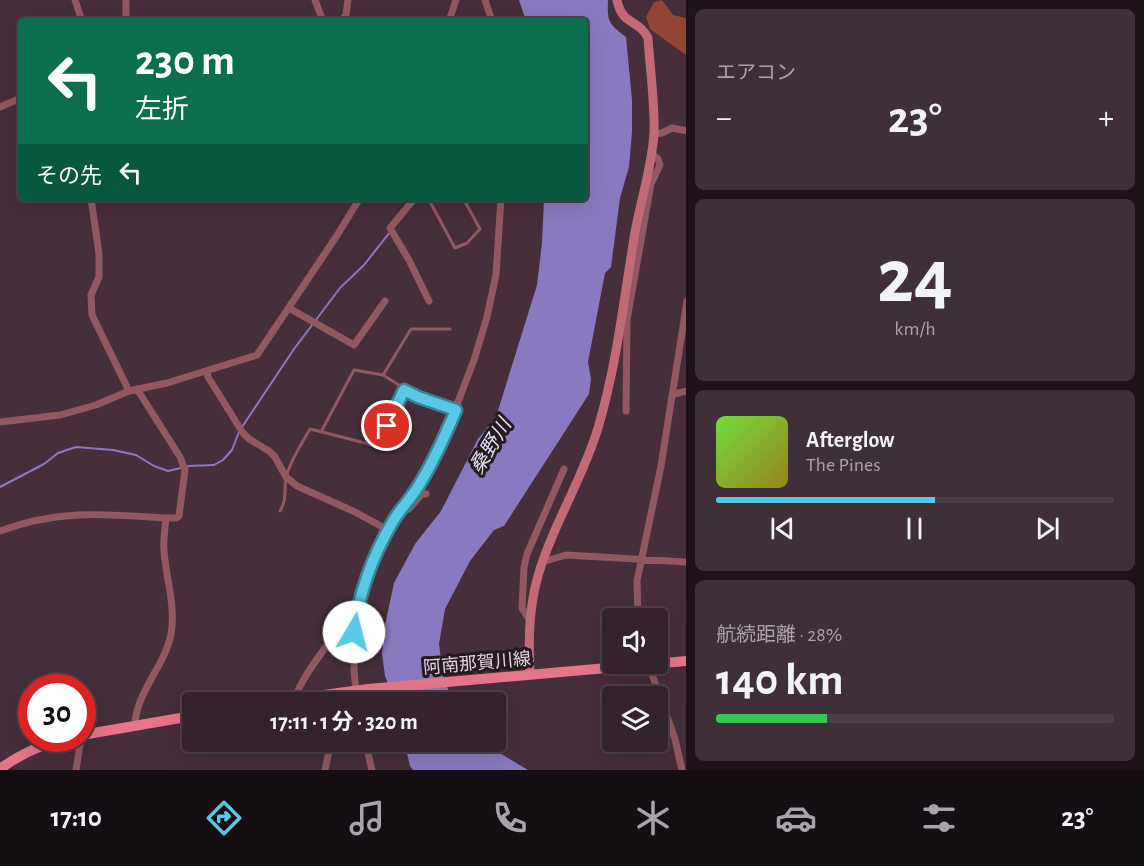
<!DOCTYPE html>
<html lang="ja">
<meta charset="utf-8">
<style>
:root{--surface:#34222c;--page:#3f2f38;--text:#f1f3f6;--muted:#a9a4a9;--line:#4e3f48;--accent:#59c8e4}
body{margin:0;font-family:"Alegreya Sans","Noto Sans JP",sans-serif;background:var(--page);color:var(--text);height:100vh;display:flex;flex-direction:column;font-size:22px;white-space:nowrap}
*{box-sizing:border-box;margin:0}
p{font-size:20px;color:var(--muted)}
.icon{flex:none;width:33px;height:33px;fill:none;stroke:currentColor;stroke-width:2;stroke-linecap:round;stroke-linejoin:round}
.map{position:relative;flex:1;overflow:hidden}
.sheet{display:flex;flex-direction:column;gap:9px;padding:9px;background:#1d1318;width:458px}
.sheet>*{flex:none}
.banner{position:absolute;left:18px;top:18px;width:570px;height:183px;border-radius:6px;box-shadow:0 6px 24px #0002,0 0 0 2px var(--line);background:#0b6e4f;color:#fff;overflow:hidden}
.controls{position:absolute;left:602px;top:608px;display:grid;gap:12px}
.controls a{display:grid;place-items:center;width:66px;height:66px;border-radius:6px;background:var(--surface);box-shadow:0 6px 24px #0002,0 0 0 2px var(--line);font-size:30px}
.speed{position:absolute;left:18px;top:674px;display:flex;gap:12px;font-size:30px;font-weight:700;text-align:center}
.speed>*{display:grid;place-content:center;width:78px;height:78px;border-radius:50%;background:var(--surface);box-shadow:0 6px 24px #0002,0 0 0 2px var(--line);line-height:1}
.speed .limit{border:9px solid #d22;background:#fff;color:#111}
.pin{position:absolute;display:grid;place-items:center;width:51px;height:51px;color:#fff;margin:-26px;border:3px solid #fff;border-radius:50%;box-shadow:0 2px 6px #0007}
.me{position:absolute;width:66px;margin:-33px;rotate:8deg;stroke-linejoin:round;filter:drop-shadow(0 0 4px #0008)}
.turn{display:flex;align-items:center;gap:21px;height:126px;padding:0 18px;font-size:27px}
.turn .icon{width:78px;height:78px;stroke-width:2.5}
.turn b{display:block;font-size:42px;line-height:51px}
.then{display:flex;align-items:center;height:57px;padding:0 18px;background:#0003;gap:12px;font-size:22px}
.big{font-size:45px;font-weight:700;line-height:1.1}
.sheet .widget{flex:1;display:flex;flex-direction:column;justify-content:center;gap:9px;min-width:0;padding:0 21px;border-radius:9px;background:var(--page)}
.sheet .dial{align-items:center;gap:0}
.dial b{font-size:78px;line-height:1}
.song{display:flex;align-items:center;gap:18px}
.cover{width:72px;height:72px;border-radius:9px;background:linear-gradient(135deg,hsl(100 70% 55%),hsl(50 70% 35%))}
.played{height:6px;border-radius:3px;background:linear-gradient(90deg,var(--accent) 55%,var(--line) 55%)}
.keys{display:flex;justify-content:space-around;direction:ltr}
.heat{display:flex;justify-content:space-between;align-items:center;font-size:33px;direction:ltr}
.charge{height:9px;border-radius:4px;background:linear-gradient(90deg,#34c759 28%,var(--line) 0)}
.trip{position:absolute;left:182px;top:692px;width:324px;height:60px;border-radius:6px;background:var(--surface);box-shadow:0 6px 24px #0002,0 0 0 2px var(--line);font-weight:700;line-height:60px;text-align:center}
.tabs{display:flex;height:96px;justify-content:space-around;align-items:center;background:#150e12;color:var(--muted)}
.tabs .icon{width:42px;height:42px}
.tabs .current{color:var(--accent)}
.tabs b{font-size:27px;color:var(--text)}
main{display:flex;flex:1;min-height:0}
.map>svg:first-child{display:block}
.forest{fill:#914532}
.water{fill:#8979c1}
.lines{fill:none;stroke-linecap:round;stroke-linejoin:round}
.stream{stroke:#8979c1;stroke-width:2}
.lane{stroke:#915861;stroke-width:3}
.street{stroke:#915861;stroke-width:7}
.secondary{stroke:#c26978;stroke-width:9}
.primary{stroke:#e7758a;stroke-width:10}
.route-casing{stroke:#3a8294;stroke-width:15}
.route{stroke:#59c8e4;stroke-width:10}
.labels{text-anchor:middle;stroke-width:6;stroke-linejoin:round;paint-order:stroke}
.street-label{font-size:18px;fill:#e3d4dc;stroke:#251a20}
.water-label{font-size:20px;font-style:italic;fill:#e3e0f4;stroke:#251a20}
</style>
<main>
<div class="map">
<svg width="687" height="770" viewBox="0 0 687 770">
<rect width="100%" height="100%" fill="#462e3b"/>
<path class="forest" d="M662,0l11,15 13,3v37l-36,-26 -4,-12 8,-15z"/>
<path class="water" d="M519,0h89c-1,22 1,24 18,37l6,63v32l-3,35 -9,31 -9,69 -6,6 -17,89 3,17 -2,15 -85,132 -10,4 -24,31 -25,48 -6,35 4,32 10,26h-58l-10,-26 -3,-22 3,-29 9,-42 21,-39 26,-33 37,-72 18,-22 41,-132 5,-42 2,-45h41v-177h-59z
M404,741h78l6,5 40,24h-115l-3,-4z"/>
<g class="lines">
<path class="stream" d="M242,427l52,-78 46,-61 24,-23 26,-33
M0,487l44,-23 14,-11 18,-6 37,3 23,5 18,11 14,5 21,-5 25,-1 9,-5 9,-10 7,-18"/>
<path class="lane" d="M428,198l27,50 12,-5 13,-14 -17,-31
M383,375l35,22 36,13
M321,432l33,-62 29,5 28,-46h39
M280,511c7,-10 4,-23 6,-34 5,-18 15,-32 24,-48l67,17 3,-1 14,-37 10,-18"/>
<path class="street" d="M75,0l7,21
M315,0l8,21
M485,0l7,21
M126,21v-21
M341,21l5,-6 2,-15
M449,21l7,-21
M0,107l21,-9
M654,134l8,-1 10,-5 15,3
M91,198l8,56v23l-8,18 1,20 37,76
M415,198l-25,30 19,32 20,41
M289,308l65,37 31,-44
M624,318l3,2 -1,91
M627,320l24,-136 9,-19 -2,-6 -7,-6
M207,371l1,6 35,56 6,6 20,12 6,6 11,20 11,9 58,26 33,18 -23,50 -8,33 -6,1c-12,16 -54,67 -55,84
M674,394l13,-3
M0,422l60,-7 36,-10 33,-14 38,-8 90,-28 79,-118 24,-39
M409,509l13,-15h4
M388,530l5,-10 15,-16 32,-55 34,-89 13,-43 9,-42 5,-77
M0,531c60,-22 105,-17 166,-13
M542,562l24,-7 121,7
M357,613l-3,57 3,32
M638,618l-1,-37 24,-115 26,-165
M529,619l-7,-11 2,-41 3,-13 37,-85
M648,663l27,76 7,31
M135,725c1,-33 30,-59 36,-91 5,-27 -5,-56 -7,-83 -1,-11 1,-22 2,-33h10l3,-2 6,-46 -5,-13 -43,-68
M299,741h27
M365,741l7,29
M76,770l5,-32
M325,770l6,-29"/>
<path class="secondary" d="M530,675c-2,-39 -1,-75 12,-112 16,-47 42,-88 56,-135 19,-64 26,-130 37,-196 6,-33 17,-65 19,-99 1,-31 -4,-63 -6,-95 -9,-19 -26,-12 -31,-38"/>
<path class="primary" d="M271,702l97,-13 319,-28
M82,735l110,-19
M0,769c21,-16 43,-25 69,-31"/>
</g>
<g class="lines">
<defs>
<path id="route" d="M354,632c5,-39 18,-75 38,-109 7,-13 19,-24 27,-38 15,-24 26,-49 37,-75l-38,-13 -14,-7 -17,36"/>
</defs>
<use href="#route" class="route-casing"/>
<use href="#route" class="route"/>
</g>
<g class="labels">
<g class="street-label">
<text transform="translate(477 663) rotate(-5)" y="6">阿南那賀川線</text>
</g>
<g class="water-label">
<text transform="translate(490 446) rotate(-59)" y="7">桑野川</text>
</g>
</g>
</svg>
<div class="controls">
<a><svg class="icon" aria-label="sound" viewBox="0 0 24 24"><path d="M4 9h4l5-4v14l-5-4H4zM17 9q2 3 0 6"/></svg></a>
<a><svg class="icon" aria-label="layers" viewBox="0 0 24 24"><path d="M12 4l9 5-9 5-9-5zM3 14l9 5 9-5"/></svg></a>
</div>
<div class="speed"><div class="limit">30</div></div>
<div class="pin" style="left:387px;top:426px;background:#d93025"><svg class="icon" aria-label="arrive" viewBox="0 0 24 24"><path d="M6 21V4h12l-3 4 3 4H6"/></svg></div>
<svg class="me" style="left:354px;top:632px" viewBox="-20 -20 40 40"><circle r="19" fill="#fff"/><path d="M0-13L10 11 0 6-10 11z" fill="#59c8e4"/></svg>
<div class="trip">17:11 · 1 分 · 320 m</div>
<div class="banner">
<div class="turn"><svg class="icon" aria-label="left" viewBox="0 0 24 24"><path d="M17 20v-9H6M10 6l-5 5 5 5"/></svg><div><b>230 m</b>左折</div></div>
<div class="then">その先<svg class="icon" aria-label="left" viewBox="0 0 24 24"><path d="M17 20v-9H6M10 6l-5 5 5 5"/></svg></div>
</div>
</div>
<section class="sheet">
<div class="widget"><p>エアコン</p>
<div class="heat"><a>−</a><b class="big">23°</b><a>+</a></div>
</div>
<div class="widget dial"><b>24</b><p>km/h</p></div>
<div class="widget">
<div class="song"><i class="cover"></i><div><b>Afterglow</b><p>The Pines</p></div></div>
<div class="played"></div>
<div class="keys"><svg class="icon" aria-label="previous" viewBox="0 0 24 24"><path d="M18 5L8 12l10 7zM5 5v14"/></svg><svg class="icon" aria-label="pause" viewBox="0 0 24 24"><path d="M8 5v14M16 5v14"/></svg><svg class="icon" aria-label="next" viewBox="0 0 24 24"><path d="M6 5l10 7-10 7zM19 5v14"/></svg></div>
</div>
<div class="widget"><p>航続距離 · 28%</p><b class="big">140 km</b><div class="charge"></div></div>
</section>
</main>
<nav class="tabs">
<b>17:10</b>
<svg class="icon current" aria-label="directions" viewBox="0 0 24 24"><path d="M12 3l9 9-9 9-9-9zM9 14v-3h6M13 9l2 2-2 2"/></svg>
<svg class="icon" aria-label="music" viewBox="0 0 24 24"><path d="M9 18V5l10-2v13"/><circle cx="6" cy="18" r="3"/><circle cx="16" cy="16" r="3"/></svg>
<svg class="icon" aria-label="phone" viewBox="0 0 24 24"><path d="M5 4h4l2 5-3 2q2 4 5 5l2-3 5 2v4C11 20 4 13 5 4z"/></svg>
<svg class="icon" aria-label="climate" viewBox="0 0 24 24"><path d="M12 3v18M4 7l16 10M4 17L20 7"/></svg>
<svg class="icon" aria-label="car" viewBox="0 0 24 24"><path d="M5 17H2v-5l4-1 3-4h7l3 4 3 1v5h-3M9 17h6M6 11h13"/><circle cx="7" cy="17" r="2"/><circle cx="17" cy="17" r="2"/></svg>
<svg class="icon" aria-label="filters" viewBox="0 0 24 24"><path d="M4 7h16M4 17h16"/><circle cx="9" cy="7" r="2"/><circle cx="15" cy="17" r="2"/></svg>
<b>23°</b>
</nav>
